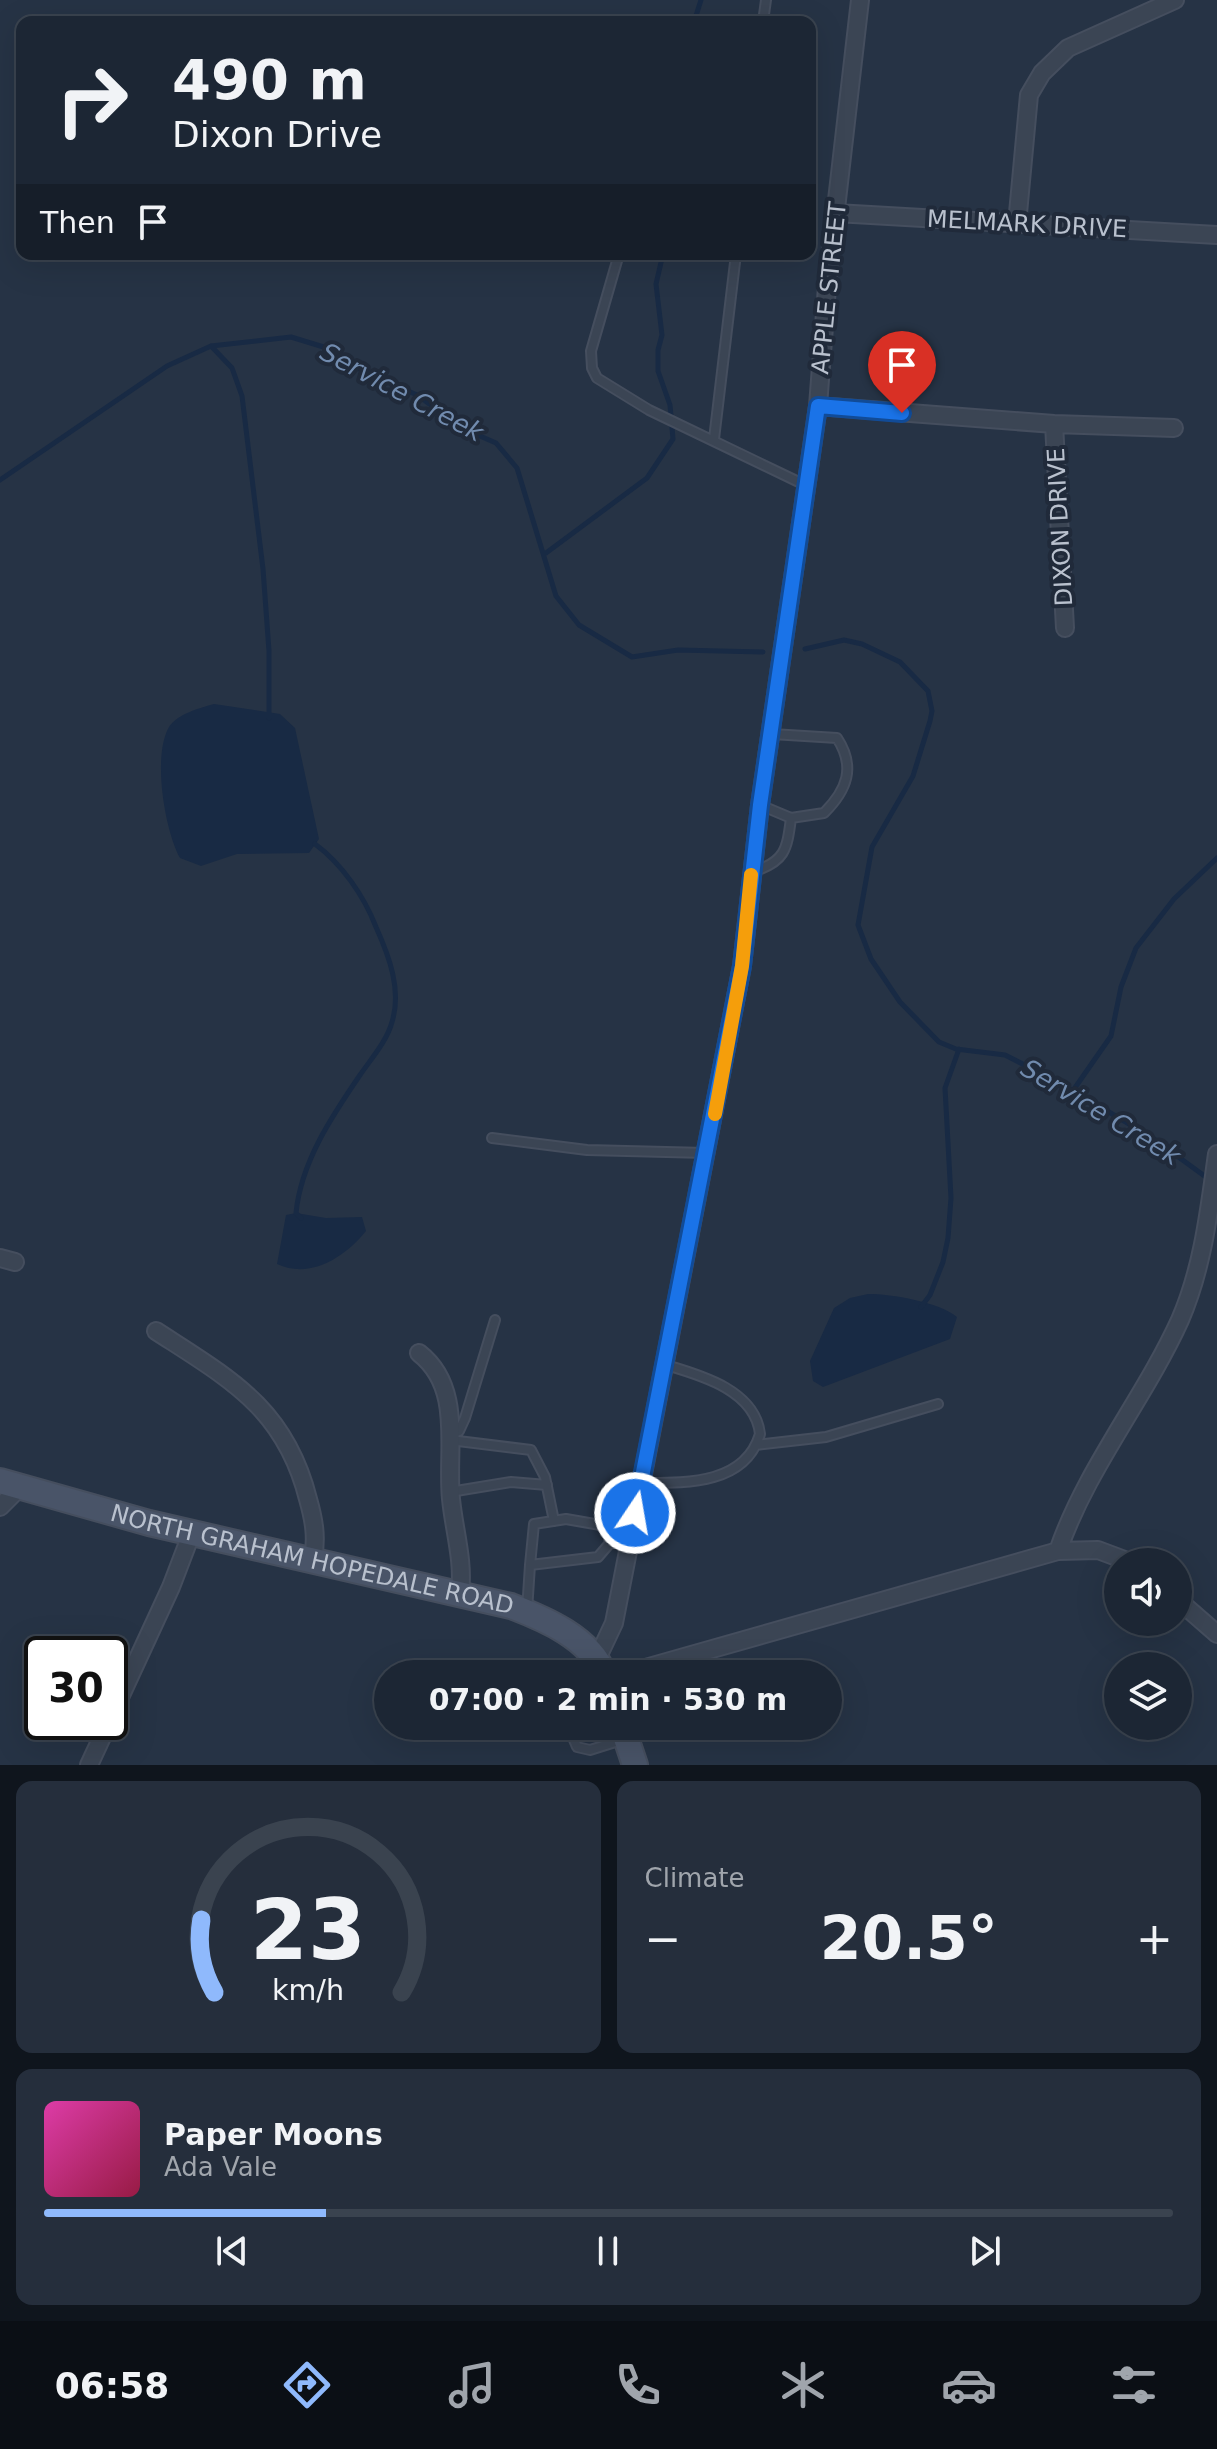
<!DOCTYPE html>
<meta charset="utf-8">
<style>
:root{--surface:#1c2634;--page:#252e3c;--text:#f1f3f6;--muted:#a0a5ac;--line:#3a434f;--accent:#8fb9fc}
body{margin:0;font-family:"DejaVu Sans",sans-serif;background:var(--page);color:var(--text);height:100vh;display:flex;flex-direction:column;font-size:30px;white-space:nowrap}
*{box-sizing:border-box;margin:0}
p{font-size:26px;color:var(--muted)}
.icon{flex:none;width:44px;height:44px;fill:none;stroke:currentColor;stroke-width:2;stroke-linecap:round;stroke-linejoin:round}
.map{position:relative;height:1765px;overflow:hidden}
.panel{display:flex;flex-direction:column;gap:16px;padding:16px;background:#0f151d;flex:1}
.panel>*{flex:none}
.top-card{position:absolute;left:16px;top:16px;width:800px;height:244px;border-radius:16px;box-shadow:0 8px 32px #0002,0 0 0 2px var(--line);background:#1c2634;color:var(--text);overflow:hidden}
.fabs{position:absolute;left:1104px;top:1548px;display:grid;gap:16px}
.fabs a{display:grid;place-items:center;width:88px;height:88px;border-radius:50%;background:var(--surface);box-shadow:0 8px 32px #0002,0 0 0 2px var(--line);font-size:40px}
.speed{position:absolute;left:24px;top:1636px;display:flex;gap:16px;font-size:40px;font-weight:700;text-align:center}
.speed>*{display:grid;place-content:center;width:104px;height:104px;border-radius:50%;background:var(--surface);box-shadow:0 8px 32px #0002,0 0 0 2px var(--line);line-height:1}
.speed .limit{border:4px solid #111;border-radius:12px;background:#fff;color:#111}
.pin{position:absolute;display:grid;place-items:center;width:68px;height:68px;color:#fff;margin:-82px -34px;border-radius:50% 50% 50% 0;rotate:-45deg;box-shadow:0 0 8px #0007}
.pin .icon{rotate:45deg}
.me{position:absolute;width:88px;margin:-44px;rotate:12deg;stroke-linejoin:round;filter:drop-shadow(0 0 6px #0008)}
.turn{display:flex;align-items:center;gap:28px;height:168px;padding:0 24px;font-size:36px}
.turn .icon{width:104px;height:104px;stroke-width:2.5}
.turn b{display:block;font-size:56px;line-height:68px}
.then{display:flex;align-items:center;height:76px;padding:0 24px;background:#0003;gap:16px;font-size:30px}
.big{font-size:60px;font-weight:700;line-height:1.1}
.panel .widget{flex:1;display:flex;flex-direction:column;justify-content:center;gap:12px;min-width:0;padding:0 28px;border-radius:16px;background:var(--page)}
.panel .dial{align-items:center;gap:0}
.dial svg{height:208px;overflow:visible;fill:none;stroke:var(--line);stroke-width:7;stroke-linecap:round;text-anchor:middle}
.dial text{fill:var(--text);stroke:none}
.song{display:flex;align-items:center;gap:24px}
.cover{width:96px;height:96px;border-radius:12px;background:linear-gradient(135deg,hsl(320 70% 55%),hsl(340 70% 35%))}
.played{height:8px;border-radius:4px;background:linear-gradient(90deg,var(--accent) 25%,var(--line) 25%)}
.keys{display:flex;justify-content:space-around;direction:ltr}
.heat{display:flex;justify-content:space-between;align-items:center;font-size:44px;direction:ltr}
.panel .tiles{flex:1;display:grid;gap:16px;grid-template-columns:1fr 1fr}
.widget:last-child{grid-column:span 2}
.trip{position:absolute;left:374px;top:1660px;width:468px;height:80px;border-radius:40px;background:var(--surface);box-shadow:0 8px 32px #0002,0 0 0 2px var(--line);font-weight:700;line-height:80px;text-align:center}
.tabs{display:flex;height:128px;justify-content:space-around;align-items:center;background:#0b0f15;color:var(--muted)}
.tabs .icon{width:56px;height:56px}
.tabs .current{color:var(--accent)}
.tabs b{font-size:36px;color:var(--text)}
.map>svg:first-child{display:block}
.water{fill:#182a44}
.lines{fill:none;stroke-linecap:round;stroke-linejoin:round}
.stream{stroke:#182a44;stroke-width:5}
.lane-casing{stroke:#454e5e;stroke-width:12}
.street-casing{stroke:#454e5e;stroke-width:20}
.secondary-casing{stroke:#454e5e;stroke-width:28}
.lane{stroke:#3b4554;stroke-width:8}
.street{stroke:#3b4554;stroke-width:16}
.secondary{stroke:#495468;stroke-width:24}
.route-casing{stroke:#114b97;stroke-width:20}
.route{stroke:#1a73e8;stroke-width:14}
.slow{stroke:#f59e0b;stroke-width:14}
.labels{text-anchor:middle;stroke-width:8;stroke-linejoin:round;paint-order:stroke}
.street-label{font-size:24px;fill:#b9c1ce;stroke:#202a3a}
.water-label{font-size:26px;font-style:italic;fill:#718bae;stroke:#202a3a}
</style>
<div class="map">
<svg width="1217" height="1765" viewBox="0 0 1217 1765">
<rect width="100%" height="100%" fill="#263345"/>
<path class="water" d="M214,704l66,10 15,14 24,111 -10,14 -72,1 -36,12 -21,-8c-15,-27 -28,-102 -11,-131 8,-13 31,-19 45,-23z
M296,1213l30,5 36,-1 4,14c-20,25 -55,49 -89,33l9,-49z
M868,1294c24,0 71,8 89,23l-7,22 -127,48 -10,-6 -3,-20 24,-53 16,-10z"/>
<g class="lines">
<path class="stream" d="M694,22l7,-22
M211,346l21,22 10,28 21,173 6,82v67
M0,480l167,-114 44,-20 80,-9 36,11 28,19 62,28 47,34 32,14 21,25 39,128 23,29 53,32 46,-7 85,2
M546,553l101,-75 26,-39 -3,-34 -12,-34v-21l4,-15 -6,-51 7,-30
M805,649l39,-9 18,4 38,18 28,29 4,20 -2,10 -17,55 -41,71 -14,78 13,34 29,43 39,40 17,7 49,6 55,28 91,54 59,43
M1072,1092l39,-56 10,-49 15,-39 38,-49 43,-41
M301,1218l-5,-5c5,-51 36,-97 64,-138 11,-16 27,-34 32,-53 10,-32 -3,-66 -16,-95 -12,-31 -34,-63 -61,-83
M921,1307l9,-12 13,-33 5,-24 3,-40 -6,-110 14,-39"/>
<defs>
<path id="lane" d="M763,22l3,-22
M619,254l-28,97 1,17 5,10 52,32 156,75
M714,439l22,-185
M760,805l31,13 33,-5c23,-23 32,-46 13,-75l-65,-4
M752,872c33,-10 35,-22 39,-54
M492,1138l95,12 119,3
M451,1433l8,-2 6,-13 30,-98
M450,1440l81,10 14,27 9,44
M756,1445l70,-8 112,-33
M642,1483c43,0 103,2 118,-49 -5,-44 -60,-59 -94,-69
M450,1492l61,-10 36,3
M530,1565l4,-41 32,-5 40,7 4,17
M527,1611l3,-46 68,-8 12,-14h19
M579,1674l15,-12
M568,1726l9,21 13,3 35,-11"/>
<path id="street" d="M836,213l381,22
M1017,224l12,-129 13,-22 26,-25 107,-48
M818,406l236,18 120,4
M1054,424l11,204
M0,1258l15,4
M156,1331c74,48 129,77 152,168 6,21 9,38 5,60
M419,1353c45,35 27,97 32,146 3,31 13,62 9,93
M0,1507l20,-20
M1058,1551c28,-82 86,-152 122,-231 23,-53 29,-109 37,-166
M1178,1600l39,34
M597,1659l17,-36 128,-657 18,-161 58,-399 9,-119 33,-287
M624,1674l434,-123 40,-1 32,12
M110,1719l61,-132 21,-55
M89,1765l20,-43"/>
<g id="secondary">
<path id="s1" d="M0,1481l149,42 362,83c34,13 79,32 93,68"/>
<path d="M622,1726l13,39"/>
</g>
</defs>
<use href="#lane" class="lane-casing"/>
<use href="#street" class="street-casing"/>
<use href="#secondary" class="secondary-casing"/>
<use href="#lane" class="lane"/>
<use href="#street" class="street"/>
<use href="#secondary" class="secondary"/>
</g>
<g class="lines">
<defs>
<path id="route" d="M635,1513l107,-547 18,-161 58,-399 84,7"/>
</defs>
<use href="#route" class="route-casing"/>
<use href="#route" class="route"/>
<path class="slow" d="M715,1114l27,-148 9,-91"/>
</g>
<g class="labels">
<g class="street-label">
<text transform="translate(1027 224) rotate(3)" y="8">MELMARK DRIVE</text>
<text transform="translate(829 288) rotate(-84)" y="8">APPLE STREET</text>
<text transform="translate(1060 527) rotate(-93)" y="8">DIXON DRIVE</text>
<text dy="8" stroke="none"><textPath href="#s1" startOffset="322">NORTH GRAHAM HOPEDALE ROAD</textPath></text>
</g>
<g class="water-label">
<text transform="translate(402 392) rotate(28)" y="9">Service Creek</text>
<text transform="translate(1101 1112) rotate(31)" y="9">Service Creek</text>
</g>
</g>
</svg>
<div class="fabs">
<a><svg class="icon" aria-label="sound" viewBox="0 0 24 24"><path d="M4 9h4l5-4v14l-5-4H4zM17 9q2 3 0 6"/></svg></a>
<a><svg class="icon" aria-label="layers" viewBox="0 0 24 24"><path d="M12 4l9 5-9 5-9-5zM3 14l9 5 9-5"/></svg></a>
</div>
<div class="speed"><div class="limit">30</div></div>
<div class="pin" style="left:902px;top:413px;background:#d93025"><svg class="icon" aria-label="arrive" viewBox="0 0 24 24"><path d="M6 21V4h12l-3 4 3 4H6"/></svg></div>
<svg class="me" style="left:635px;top:1513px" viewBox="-20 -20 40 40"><circle r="17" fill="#1a73e8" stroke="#fff" stroke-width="3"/><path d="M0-11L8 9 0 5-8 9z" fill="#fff"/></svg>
<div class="trip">07:00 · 2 min · 530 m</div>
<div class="top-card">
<div class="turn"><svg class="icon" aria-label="right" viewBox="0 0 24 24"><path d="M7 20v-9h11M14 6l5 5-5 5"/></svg><div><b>490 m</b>Dixon Drive</div></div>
<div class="then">Then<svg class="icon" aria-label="arrive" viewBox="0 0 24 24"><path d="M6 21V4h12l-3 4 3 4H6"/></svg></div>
</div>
</div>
<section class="panel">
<div class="tiles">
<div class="widget dial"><svg viewBox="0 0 100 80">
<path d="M14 69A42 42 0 1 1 86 69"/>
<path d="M14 69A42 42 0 0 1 9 41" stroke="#8fb9fc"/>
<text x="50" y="56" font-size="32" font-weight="700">23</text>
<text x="50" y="72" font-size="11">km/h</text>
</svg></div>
<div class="widget"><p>Climate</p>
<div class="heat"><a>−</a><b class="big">20.5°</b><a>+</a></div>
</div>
<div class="widget">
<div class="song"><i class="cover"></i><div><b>Paper Moons</b><p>Ada Vale</p></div></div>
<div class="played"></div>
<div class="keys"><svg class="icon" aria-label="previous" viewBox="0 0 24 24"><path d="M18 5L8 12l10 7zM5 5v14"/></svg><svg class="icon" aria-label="pause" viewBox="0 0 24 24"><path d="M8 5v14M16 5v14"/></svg><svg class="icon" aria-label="next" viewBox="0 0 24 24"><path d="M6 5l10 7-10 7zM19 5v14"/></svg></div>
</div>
</div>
</section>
<nav class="tabs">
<b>06:58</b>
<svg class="icon current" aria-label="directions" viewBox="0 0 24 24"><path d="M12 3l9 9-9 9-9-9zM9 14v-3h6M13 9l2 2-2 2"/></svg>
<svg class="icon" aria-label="music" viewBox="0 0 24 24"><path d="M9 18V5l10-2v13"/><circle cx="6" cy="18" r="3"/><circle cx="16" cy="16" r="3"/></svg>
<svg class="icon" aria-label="phone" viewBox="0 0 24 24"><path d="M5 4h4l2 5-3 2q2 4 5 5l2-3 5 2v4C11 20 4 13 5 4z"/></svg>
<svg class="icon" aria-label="climate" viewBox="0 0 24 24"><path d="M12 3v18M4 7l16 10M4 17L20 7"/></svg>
<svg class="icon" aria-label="car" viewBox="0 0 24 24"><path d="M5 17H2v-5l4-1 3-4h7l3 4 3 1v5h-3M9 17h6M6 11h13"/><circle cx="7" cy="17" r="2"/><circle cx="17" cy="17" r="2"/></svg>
<svg class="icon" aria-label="filters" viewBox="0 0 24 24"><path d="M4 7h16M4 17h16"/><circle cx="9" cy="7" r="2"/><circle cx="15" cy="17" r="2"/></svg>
</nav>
